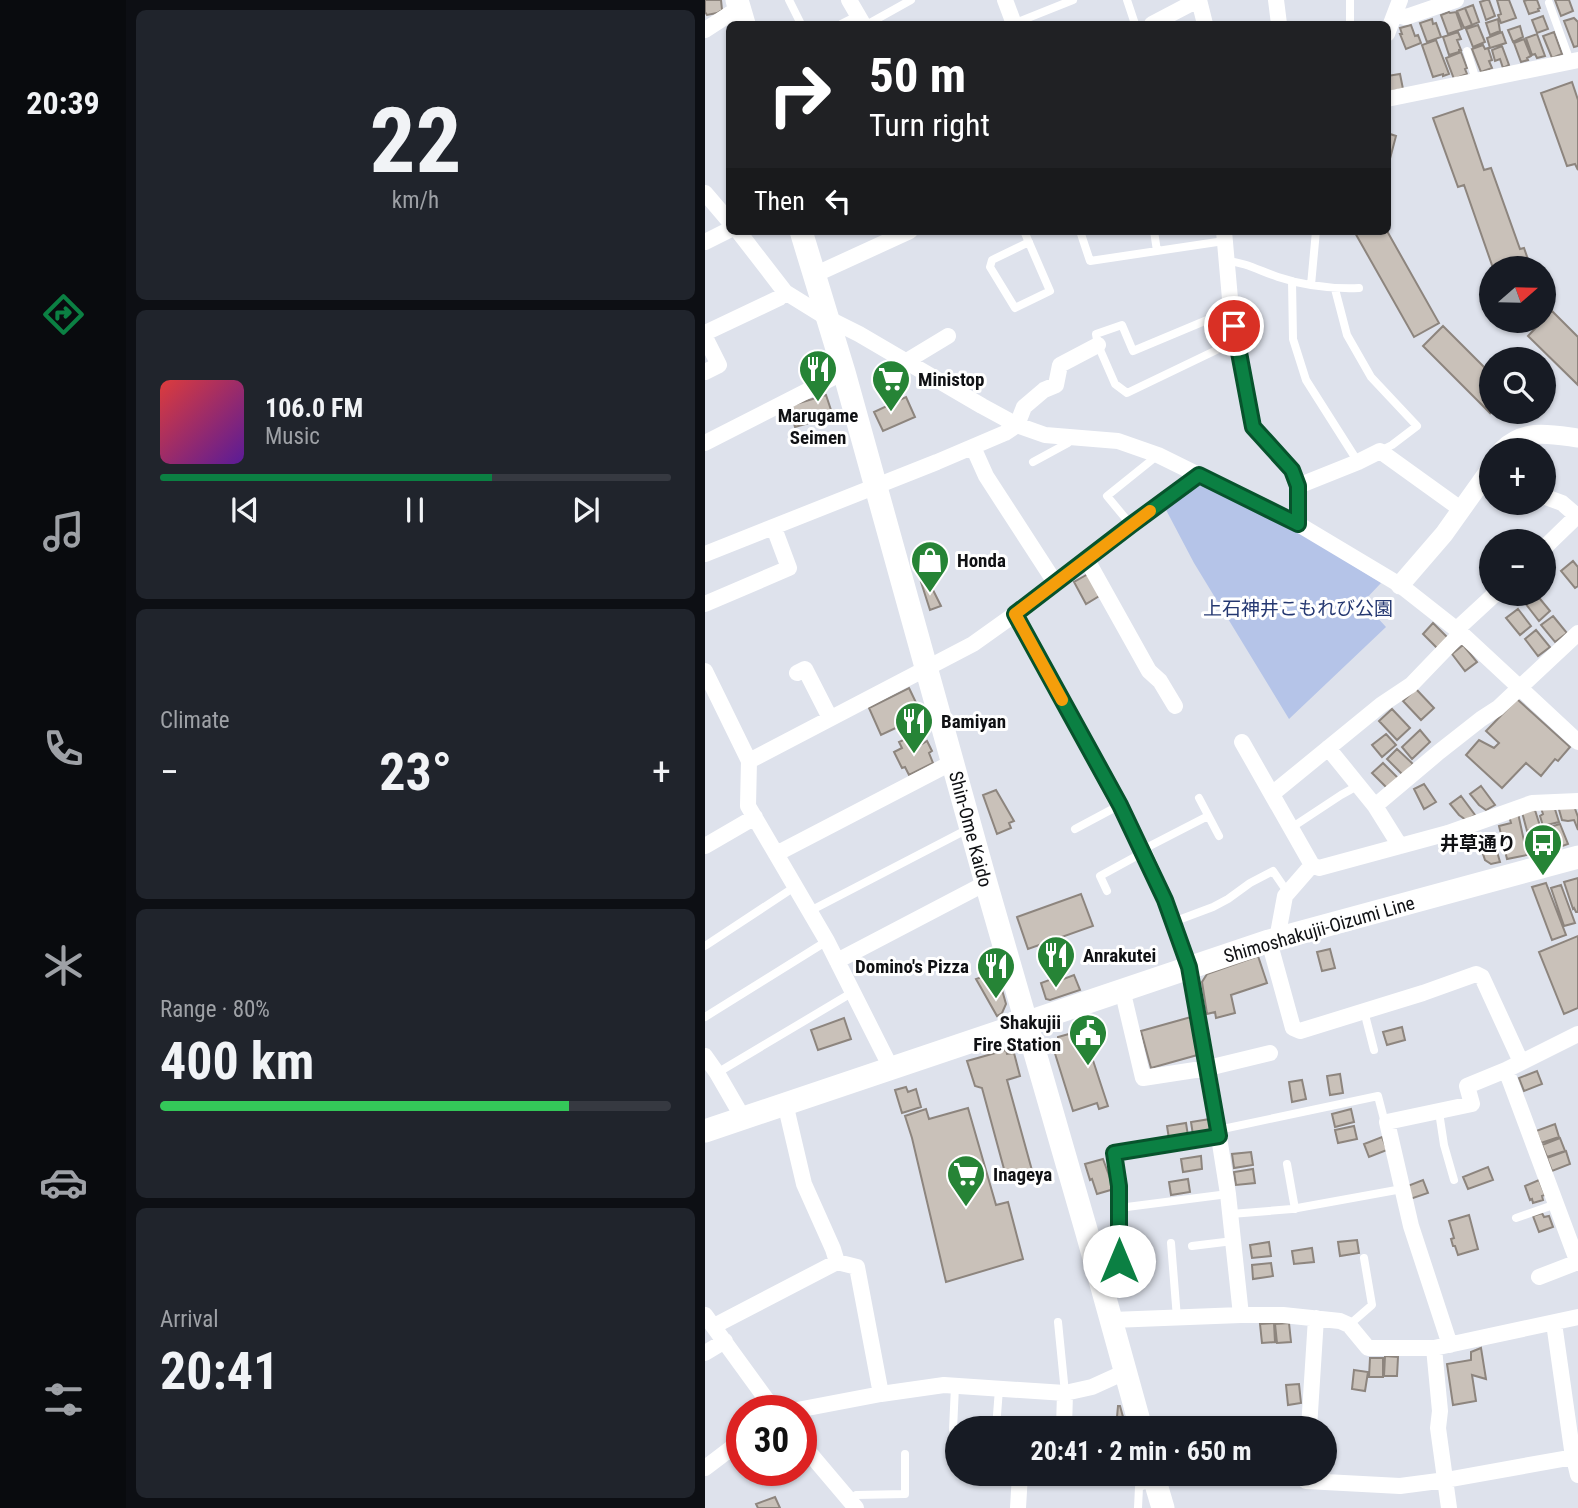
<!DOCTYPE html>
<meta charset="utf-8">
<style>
:root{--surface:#171b24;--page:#20242c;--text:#f1f3f6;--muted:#9ea1a6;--line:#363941;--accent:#0b8043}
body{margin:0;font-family:"Roboto Condensed","Noto Sans JP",sans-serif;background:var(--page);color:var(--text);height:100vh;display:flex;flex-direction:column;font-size:26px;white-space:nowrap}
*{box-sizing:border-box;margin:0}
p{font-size:23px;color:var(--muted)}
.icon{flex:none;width:38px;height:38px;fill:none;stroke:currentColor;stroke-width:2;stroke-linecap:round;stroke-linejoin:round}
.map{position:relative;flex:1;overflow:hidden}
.details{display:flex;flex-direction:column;gap:10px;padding:10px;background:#0d0f14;width:579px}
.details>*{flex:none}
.top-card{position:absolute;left:21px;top:21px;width:665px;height:214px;border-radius:10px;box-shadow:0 2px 5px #0004;background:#202124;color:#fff;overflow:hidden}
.needle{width:46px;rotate:70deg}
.buttons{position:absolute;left:774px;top:256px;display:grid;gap:14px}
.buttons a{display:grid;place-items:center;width:77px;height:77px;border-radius:50%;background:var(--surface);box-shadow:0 2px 5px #0004;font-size:35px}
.speed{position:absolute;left:21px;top:1395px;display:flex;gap:14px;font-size:35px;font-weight:700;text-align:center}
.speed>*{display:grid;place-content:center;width:91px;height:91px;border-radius:50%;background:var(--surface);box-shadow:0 2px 5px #0004;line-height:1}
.speed .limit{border:10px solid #d22;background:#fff;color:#111}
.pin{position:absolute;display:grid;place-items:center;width:60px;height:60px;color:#fff;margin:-30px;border:4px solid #fff;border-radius:50%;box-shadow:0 2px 7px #0007}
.me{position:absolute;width:77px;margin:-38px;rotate:0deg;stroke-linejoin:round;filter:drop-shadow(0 0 5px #0008)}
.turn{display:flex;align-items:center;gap:24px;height:147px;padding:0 28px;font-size:32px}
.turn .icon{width:91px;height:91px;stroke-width:2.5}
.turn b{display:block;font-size:49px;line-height:60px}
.then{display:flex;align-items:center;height:66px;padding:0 28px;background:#0003;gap:14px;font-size:26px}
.big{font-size:52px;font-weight:700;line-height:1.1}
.details .tile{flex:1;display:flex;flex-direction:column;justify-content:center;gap:10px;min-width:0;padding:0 24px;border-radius:10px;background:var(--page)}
.details .dial{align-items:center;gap:0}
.dial b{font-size:91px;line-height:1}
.song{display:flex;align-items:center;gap:21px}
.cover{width:84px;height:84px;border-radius:10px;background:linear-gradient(135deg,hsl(0 70% 55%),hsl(270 70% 35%))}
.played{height:7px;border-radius:4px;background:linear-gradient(90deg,var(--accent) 65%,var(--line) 65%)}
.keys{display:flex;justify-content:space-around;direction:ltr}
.heat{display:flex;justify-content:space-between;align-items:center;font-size:38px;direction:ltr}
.charge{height:10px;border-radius:5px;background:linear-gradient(90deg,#34c759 80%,var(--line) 0)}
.trip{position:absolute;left:240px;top:1416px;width:392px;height:70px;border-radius:35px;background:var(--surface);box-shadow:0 2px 5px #0004;font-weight:700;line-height:70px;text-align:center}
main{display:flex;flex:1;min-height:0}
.tabs{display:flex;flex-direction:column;width:126px;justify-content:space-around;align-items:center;background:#090b0e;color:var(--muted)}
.tabs .icon{width:49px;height:49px}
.tabs .current{color:var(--accent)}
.tabs b{font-size:32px;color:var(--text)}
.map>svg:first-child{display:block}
.green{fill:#b5c4e8}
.building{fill:#c9c1b9;stroke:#8d857e;stroke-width:2}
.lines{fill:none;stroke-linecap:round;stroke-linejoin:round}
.service{stroke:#fff;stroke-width:8}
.minor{stroke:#fff;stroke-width:16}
.tertiary{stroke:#fff;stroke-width:19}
.secondary{stroke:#fff;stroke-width:23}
.route-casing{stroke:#07532c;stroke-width:18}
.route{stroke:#0b8043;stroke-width:12}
.slow{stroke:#f59e0b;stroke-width:12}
.labels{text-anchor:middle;stroke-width:6;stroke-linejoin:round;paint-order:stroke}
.poi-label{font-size:19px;font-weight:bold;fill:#101114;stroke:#fff;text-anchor:start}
.park-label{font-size:19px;fill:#253871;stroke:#fff}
.street-label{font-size:19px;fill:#101114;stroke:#fff}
</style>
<main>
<nav class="tabs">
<b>20:39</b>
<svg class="icon current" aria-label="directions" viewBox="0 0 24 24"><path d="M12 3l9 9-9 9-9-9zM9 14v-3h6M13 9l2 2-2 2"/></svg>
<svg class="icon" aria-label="music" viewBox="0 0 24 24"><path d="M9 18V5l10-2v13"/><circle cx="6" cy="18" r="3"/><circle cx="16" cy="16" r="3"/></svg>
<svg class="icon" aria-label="phone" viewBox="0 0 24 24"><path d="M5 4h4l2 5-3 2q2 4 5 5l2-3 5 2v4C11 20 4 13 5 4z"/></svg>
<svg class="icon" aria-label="climate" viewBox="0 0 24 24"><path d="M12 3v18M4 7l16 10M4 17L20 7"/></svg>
<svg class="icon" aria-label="car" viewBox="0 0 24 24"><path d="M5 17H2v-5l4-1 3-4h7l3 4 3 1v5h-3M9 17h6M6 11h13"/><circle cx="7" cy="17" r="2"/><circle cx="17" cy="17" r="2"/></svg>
<svg class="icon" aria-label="filters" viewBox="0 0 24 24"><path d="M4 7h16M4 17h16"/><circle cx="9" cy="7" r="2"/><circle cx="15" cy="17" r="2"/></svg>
</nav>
<section class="details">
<div class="tile dial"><b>22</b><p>km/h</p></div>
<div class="tile">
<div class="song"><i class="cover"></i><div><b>106.0 FM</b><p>Music</p></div></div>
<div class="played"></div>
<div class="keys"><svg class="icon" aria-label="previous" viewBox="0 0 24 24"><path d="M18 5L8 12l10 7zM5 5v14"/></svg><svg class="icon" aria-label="pause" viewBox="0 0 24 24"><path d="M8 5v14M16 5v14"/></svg><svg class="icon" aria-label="next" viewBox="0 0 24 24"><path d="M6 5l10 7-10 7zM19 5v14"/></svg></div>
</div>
<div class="tile"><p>Climate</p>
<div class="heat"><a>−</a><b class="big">23°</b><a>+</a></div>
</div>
<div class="tile"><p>Range · 80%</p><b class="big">400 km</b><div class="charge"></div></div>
<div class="tile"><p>Arrival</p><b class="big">20:41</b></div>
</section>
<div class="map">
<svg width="873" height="1508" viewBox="0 0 873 1508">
<rect width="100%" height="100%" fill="#dee2ec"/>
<path class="green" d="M496,482l92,46 88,55 -18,19 23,25 -97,92 -95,-156 -30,-57z"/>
<path class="building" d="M0,0h16l1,10 -5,3 -10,2 -2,-3z
M781,0h3l6,16 -9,4 -6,-18z
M792,0h12l7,18 -15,5 -3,-8 3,-1z
M822,0h10l3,8 -2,1 1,2 -10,3 -5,-13z
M850,0h14l4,11 -12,5z
M768,5l6,17 -7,3 -7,-17z
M760,8l7,17 -8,3 -7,-17z
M744,12l1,1 6,-1 6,17 -14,5 -7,-19z
M838,16l5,13 -11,4 -5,-13z
M869,18l4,4v24l-4,1 -10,-26z
M727,19l1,5 3,-1 5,14 -14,5 -7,-19z
M793,19l2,12 -10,4 -4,-12z
M706,25l4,11 3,-1 3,8 -15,6 -6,-15h2l-2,-6z
M773,25l7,17 -12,5 -7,-18z
M815,26l3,11 -10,5 -5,-12z
M753,32l3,7 -4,1 4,10h-2v2l-10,3 -6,-18z
M797,32l4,11 -16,5 -3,-10z
M849,32l8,22 -10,4 -9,-22z
M832,34l8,22 -8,2 -2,-4 -3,1 -6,-17z
M819,39l7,17 -4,2 1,2 -7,2 -7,-19z
M731,40l13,34 -6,2v-2l-10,3 -11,-32z
M778,45l2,4 3,-1 4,12 -3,1 3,7 -11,4 -9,-23z
M797,46l7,19 -6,3 -3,-9 -5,2 -3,-11z
M756,52l6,16 -2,1 2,5 -13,5 -8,-21z
M695,74l3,15 -16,3v-16z
M867,82l6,18v70l-3,-6 -8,2 -26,-73z
M758,108l21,62 7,-2 29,81 4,-1 7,20h-38l-29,-83 -6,2 -25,-69z
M682,133l9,3 -9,34z
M649,231h33l52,92 -25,14z
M847,311l26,26v48l-50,-49z
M738,326l48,48v37l-1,2 -67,-67z
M121,395l7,21 -38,11 -6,-21z
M201,397l9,20 -32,14 -9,-19z
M868,561l5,6v19l-3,2 -14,-17z
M383,574l13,21 -15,9 -12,-22z
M223,580l13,26 -11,4 -9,-28z
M831,594l14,17 -11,10 -14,-18z
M813,609l13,17 -11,9 -14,-17z
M848,616l14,17 -12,9 -14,-17z
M728,623l16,16 -11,10 -15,-15z
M831,630l14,17 -12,9 -13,-17z
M758,645l14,17 -12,9 -13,-17z
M204,688l13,27 -11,6 2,2 -12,6 -1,-3 -19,9 -12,-27z
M711,689l18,19 -13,12 -18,-19z
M812,699l53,48 -12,14 -3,-2 -14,17 -15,-13 -24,25 -36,-33 13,-15 15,8 5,-5 -13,-12z
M687,709l18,19 -13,12 -18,-19z
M715,730l10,12 -18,17 -10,-12z
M681,734l10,11 -14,12 -10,-12z
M205,737l2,4 7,-3 3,6 5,-3 5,10 -3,2 4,10 -24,12 -4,-8 -3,1 -8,-16 8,-4 -3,-6z
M692,749l16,15 -10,11 -16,-16z
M678,763l15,15 -10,11 -16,-16z
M719,784l12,18 -12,7 -10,-20z
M776,786l14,19 -9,5 -7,-5 -9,-11z
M291,790l18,31 -5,2 2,5 -14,6 -14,-39z
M756,796l14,19 -9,5 -7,-5 -9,-11z
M849,806l5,16 -16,4 -3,-10 3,-2 -2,-6z
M853,806h16l4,11v13l-4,-10 -6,1 -6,-1z
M829,807l6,19 -13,5 -5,-19z
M813,813l9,42 -20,4 -8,-33 12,-3 -2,-7z
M855,824l8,20 -11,4 -7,-21z
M842,829l7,19 -10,3 -7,-18z
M830,832l4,20 -7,2 -5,-19z
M791,834l3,13 -3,1 4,14 -9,2 -6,-4 -6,-18 5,-2 -1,-2z
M873,878v34h-2l-2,-4 -1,1 -9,-27z
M841,883l20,52 -14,5 -20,-53z
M856,885l14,38 -11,3 -13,-38z
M376,894l12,32 -65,23 -11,-32z
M873,936v72l-14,6 -25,-62z
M625,949l5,19 -13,3 -5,-19z
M553,956l9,27 -36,12 4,18 -19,5 -1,-6 -8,2 -5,-32 5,-8z
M292,972l9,32 -4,9 -5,3 -21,-37z
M369,975l6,15 -30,10 -4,-1 -5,-16 19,-7 1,4z
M486,1017l10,37 -50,14 -10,-37z
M139,1018l7,21 -33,11 -7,-20z
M697,1027l3,13 -18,5 -4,-13z
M378,1030l25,76 -9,3 -2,-6 -24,8 -21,-67 6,-4v-3z
M301,1050l1,4 7,-1 6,23 -13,4 26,94 -26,6 -25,-92 -7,-2 -8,-25z
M832,1071l5,13 -18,7 -5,-13z
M635,1074l3,19 -13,2 -3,-19z
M597,1080l4,19 -14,3 -3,-20z
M201,1087l2,5 8,-3 5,18 -19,6 -7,-23z
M263,1108l28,97 12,-3 15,57 -77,23 -34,-144 -7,-22 21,-7 3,10z
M646,1109l3,13 -19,5 -3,-13z
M505,1119l2,13 -19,3 -2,-13z
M481,1123l2,13 -19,3 -2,-13z
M850,1124l4,13 -18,6 -5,-12z
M649,1126l3,13 -19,4 -3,-13z
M677,1137l5,13 -18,7 -5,-13z
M855,1138l5,13 -18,6 -5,-12z
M861,1151l4,13 -18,7 -5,-13z
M546,1152l2,13 -19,3 -2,-14z
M496,1156l1,13 -19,3 -2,-13z
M398,1159l11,30 -17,5 -5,-15 -2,1 -5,-16z
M783,1167l5,13 -25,9 -5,-12z
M548,1169l2,14 -19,2 -2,-13z
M483,1179l2,13 -19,3 -2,-13z
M718,1180l5,13 -18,6 -5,-12z
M834,1180l6,15 -3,1 1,4 -10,3 -1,-4 -2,1 -5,-14z
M837,1213l2,4 5,-1 4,11 -14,5 -6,-16z
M764,1215l9,34 -20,6 -3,-9h-2l-2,-7 3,-1 -5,-17z
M652,1240l2,13 -19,3 -2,-14z
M564,1242l2,14 -19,2 -2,-13z
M607,1248l2,14 -20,2 -2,-13z
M566,1263l2,13 -20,3 -1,-14z
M569,1323l1,19 -13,1 -2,-19z
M584,1323l2,19 -14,1 -2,-19z
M776,1348l5,31 -14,-4 4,26 -23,4 -6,-41 24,-4v-8z
M680,1356l13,1 -1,19h-13z
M665,1358h13v19h-14z
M649,1370l14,2 -3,19 -13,-2z
M594,1384l2,19 -13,2 -2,-20z
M413,1406h2l6,22h-10z
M70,1497l5,11h-22l-2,-4z"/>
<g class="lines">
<path class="service" d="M84,0l12,24
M422,0l8,24
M645,0v24
M844,3l21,58
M136,24l16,-8
M163,24l43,-24
M308,24l60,-24
M762,51l9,29
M319,231l26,60 -35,17 -25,-41 2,-7 37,-18
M375,231l10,30 134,-20
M449,231l3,20
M521,261c19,1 34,10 52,16 27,9 54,12 81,11
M587,281l1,58 13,41 52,82
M606,285l5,-54
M630,289l12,46 24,42 46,49 -25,19 -12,6
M526,310l-98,41 -11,-26 -26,9 2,11 17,39 12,9 102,-49 8,-2
M328,462l35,-19 2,-6
M426,525l-24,-29 51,-41
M494,798l20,38
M586,828l50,-33 18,-10
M370,829l45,-24
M437,850l66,-34
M402,891l-7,-15 44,-24
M105,911l158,-82
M468,922l40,-15 15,-8 22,-16 23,-12 15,22
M0,946l91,-60
M659,1011l10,39
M0,1017l122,-76
M12,1073l136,-81
M734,1112l5,33 10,35
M513,1130l160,-34 7,27h2
M582,1164l8,45
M414,1208l109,-14
M526,1214l61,-5 110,-20
M811,1218l40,-14
M466,1243l6,75
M487,1246l41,-5
M353,1322l7,71
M644,1325l23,-20 -8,-47
M250,1386l-2,44 4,5
M291,1428l3,-39
M144,1500l7,-5 49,-1v-40
M433,1508l1,-21 14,-4"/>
<path class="minor" d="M144,0l14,24
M300,0l9,24
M494,0l6,24
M571,0l3,24
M690,14l10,3 4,-1 47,-16
M447,24l46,-24
M0,30l34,-22
M682,34l13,-34
M682,99l191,-39
M0,193l24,28
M33,231l47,61 42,26 32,16 123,72 35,19 28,10 73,6 40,14 140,69 102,61 61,48 117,109
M519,231l7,79 22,117 39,43 6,16v38
M0,242l24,-12
M109,275l96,-44
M0,333l74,-35 6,-6
M0,337l14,28 -14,7
M200,362l43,-26
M0,443l139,-71
M268,447l13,29 70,108
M593,486l60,-24 22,-11 82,59
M838,496l19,7 15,13
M838,549l35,-34
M0,554l232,-92 68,-29 12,-8 7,-18 20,-17 12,-5 4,-20 38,-20
M382,560l62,111 11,10 15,25
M0,604l84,-36 -15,-40
M310,614l129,238 21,48 24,67 19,101 20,126 13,121
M752,629l39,-36
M0,671l44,90 -1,45 79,135 64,127
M92,673l8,-4 25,49
M537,742l70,123
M623,748l47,58 25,40
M44,761l224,-117 42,-30 116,-89 68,-50
M567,794l109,-89 30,-20 50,-52
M670,806l64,-54 42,-33 17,-11 80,-75
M0,846l50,-29
M71,854l177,-92
M607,865l7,3 129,-35 84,-30 46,-2
M572,939l8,-43 27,-31
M564,941l24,87 7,3 123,-38 53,-19 6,3 39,85
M132,961l149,-78
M417,989l21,89 65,-10 62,-15
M0,1056l12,17 26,45
M801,1070l72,193
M80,1103l19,81 29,65 4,13
M834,1277l39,-15
M399,1293l15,-6v-101l-5,-33 105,-17
M0,1315l69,95
M407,1320l129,-5h42l57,6 9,4 19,23h66l144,-31
M849,1323l18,127 6,25
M9,1326l123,-64 20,5 24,127
M745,1345l-39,-119 -24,-104 85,-18 -5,-18 39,-16 72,-36
M729,1348l6,63 -2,17 11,80
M0,1353l20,-12
M92,1410l84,-16 63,-9 121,8 27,-6 33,-15
M359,1428l1,-35
M604,1428l7,-110
M96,1443l55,65
M0,1468l37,-28
M601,1474v7l94,5 46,-6 128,-23
M313,1508l2,-34"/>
<path class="tertiary" d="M797,450c23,-22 47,-16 76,-12
M695,585l44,-51 47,-66"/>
<path class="secondary" d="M32,0l7,24
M96,231l43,141 142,511 101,350 54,195
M0,1131l564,-190 309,-84
M448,1474l10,34"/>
</g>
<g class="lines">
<defs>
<path id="route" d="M414,1261v-75l-5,-33 105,-17 -30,-169 -24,-67 -45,-95 -105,-191 116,-89 68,-50 99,49v-38l-6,-16 -39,-43 -19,-101"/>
</defs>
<use href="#route" class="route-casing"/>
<use href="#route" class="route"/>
<path class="slow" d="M357,700l-47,-86 135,-103"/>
</g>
<defs>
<symbol id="restaurant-pin" viewBox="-11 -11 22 30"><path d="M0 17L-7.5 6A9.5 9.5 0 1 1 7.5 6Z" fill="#268436" stroke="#fff"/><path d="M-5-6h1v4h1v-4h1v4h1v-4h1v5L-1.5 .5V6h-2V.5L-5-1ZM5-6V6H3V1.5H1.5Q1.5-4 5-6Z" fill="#fff"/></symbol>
<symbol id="supermarket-pin" viewBox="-11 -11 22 30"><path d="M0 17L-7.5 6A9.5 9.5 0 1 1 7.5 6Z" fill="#268436" stroke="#fff"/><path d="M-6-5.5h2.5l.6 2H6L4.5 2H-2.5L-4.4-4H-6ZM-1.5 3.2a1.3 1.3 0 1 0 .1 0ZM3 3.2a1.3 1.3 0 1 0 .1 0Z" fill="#fff"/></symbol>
<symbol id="shop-pin" viewBox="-11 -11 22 30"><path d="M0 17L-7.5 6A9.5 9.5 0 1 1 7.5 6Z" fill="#268436" stroke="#fff"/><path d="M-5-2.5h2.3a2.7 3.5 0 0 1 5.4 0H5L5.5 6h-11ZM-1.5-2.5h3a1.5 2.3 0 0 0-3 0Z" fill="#fff"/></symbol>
<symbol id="bus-pin" viewBox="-11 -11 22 30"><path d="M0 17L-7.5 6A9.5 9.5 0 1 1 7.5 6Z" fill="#268436" stroke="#fff"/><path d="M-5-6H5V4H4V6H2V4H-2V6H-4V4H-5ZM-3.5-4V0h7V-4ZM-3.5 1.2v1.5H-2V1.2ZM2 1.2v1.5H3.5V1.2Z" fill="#fff"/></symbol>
<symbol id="civic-pin" viewBox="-11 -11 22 30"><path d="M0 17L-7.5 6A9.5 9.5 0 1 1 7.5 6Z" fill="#268436" stroke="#fff"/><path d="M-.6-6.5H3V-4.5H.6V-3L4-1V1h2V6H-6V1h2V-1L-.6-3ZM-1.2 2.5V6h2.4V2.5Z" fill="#fff"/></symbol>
</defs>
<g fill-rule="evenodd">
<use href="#restaurant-pin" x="91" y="347" width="44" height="60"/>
<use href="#supermarket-pin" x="164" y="357" width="44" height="60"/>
<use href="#shop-pin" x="203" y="538" width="44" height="60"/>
<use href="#restaurant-pin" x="187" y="699" width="44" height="60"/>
<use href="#bus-pin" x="816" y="821" width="44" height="60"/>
<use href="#restaurant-pin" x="329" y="933" width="44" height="60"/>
<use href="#restaurant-pin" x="269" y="944" width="44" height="60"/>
<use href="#civic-pin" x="361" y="1011" width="44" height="60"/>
<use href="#supermarket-pin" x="239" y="1152" width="44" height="60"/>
</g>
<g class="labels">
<g class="poi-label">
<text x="213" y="386">Ministop</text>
<text x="113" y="422" text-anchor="middle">Marugame<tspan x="113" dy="22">Seimen</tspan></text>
<text x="252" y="567">Honda</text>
<text x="236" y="728">Bamiyan</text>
<text x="811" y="850" text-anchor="end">井草通り</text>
<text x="378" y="962">Anrakutei</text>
<text x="264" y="973" text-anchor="end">Domino's Pizza</text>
<text x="356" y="1029" text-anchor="end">Shakujii<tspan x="356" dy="22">Fire Station</tspan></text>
<text x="288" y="1181">Inageya</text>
</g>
<g class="park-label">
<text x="593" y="615">上石神井こもれび公園</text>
</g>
<g class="street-label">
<text transform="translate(266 829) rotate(75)" y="7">Shin-Ome Kaido</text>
<text transform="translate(614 929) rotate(-16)" y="7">Shimoshakujii-Oizumi Line</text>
</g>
</g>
</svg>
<div class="buttons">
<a><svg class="needle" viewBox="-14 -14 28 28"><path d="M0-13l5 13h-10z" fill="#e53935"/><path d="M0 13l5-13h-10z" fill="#9ea1a6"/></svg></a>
<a><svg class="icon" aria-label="search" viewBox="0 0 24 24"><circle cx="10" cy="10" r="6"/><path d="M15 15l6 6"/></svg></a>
<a>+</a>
<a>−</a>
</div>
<div class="speed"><div class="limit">30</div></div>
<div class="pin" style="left:529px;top:326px;background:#d93025"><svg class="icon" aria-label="arrive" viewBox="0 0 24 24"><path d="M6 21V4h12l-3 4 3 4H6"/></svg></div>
<svg class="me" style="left:414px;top:1261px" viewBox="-20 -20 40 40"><circle r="19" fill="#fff"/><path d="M0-13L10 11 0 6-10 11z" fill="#0b8043"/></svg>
<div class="trip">20:41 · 2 min · 650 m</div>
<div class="top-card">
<div class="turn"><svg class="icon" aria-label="right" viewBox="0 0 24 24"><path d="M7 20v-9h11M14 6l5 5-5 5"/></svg><div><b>50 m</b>Turn right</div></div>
<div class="then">Then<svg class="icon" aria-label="left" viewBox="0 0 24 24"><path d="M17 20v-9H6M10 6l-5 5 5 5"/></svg></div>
</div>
</div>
</main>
